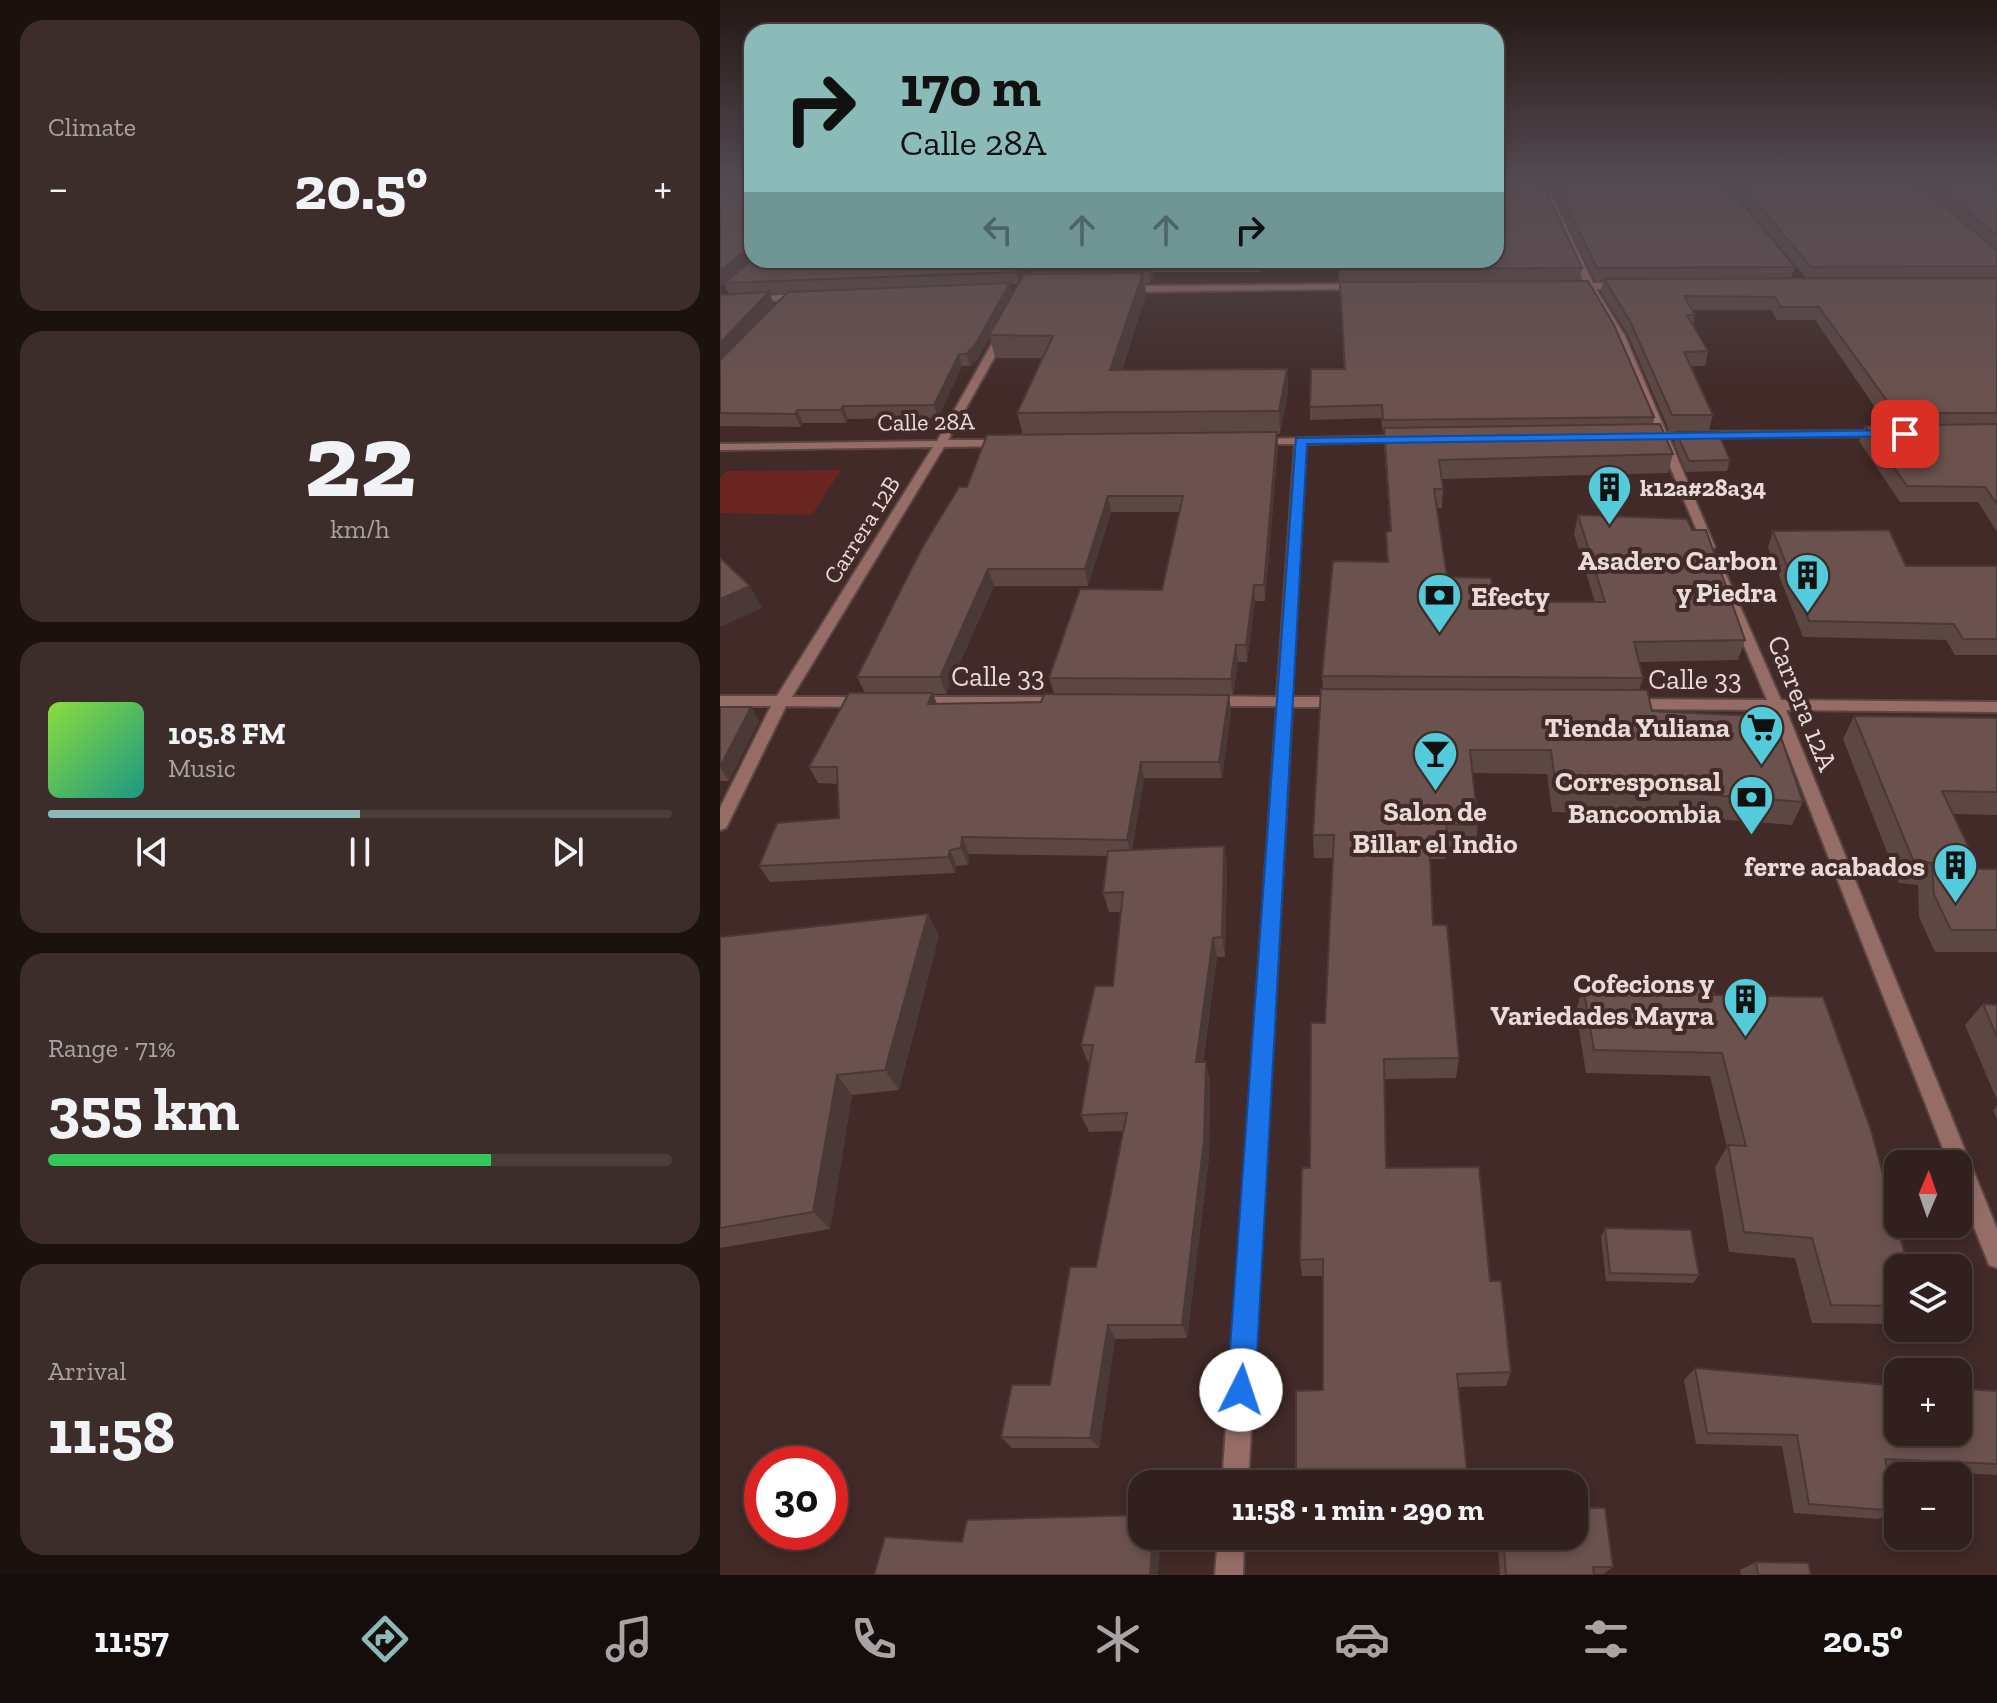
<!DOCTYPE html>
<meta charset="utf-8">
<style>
:root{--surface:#31201d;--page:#3d2d2a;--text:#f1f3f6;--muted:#a8a3a4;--line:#4c3e3b;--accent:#8bbbb9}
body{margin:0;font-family:"Zilla Slab",serif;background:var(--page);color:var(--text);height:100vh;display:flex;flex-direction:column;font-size:30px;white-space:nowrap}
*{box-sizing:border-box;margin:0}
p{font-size:26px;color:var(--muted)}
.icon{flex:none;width:44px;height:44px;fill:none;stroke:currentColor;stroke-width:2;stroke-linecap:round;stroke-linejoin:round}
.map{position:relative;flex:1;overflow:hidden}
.details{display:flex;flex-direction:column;gap:20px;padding:20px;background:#1b1210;width:720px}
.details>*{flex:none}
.hud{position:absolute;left:24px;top:24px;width:760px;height:244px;border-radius:24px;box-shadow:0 4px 12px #0003,0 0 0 2px var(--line);background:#8bbbb9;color:#111;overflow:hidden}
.needle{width:52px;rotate:2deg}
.controls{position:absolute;left:1164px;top:1150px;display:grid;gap:16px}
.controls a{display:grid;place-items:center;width:88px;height:88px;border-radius:16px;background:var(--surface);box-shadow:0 4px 12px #0003,0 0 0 2px var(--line);font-size:40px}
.speed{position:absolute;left:24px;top:1446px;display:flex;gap:16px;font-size:40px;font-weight:700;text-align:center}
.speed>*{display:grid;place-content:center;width:104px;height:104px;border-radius:50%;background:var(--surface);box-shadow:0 4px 12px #0003,0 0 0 2px var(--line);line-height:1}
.speed .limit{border:12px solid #d22;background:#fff;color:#111}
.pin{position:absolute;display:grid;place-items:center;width:68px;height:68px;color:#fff;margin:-34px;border-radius:16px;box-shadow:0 4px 12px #0006}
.me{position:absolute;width:88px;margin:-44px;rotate:4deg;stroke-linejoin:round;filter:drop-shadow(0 0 6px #0008)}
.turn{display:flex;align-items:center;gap:28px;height:168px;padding:0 24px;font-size:36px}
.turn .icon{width:104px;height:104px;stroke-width:2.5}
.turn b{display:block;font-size:56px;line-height:68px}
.lanes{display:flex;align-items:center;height:76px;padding:0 24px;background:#0003;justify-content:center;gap:40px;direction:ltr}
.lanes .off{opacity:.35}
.big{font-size:60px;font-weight:700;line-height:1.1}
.details .widget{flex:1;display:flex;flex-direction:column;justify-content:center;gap:12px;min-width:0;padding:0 28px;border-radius:24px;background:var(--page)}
.details .dial{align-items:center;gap:0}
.dial b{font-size:104px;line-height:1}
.song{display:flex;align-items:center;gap:24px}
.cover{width:96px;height:96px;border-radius:12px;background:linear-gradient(135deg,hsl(90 70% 55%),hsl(170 70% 35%))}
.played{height:8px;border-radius:4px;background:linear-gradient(90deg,var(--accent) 50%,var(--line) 50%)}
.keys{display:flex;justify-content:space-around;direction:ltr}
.heat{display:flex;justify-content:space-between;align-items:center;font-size:44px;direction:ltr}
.charge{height:12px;border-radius:6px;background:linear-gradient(90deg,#34c759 71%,var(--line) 0)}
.trip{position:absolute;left:408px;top:1470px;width:460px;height:80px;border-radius:24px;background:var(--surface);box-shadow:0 4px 12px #0003,0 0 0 2px var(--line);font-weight:700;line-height:80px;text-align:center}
.dock{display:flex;height:128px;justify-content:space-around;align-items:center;background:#140d0c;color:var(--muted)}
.dock .icon{width:56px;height:56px}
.dock .active{color:var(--accent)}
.dock b{font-size:36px;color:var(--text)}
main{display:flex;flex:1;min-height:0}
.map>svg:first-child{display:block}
.green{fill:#6a2520}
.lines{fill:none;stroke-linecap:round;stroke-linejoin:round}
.minor-casing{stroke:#5c4643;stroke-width:4}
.minor{fill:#966c67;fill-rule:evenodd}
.wall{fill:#5c4743;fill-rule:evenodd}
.shaded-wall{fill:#4b3937}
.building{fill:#6b524e;stroke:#4b3937;stroke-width:2}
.route{fill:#1a73e8;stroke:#114b97;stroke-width:2}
.labels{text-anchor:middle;stroke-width:8;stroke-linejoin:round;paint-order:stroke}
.far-street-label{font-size:24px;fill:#eadbd9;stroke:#412a27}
.far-poi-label{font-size:24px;font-weight:bold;fill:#eadbd9;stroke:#412a27;text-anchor:start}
.poi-label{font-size:28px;font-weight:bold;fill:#eadbd9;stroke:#412a27;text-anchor:end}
.street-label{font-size:28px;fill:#eadbd9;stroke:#412a27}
</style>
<main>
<section class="details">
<div class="widget"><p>Climate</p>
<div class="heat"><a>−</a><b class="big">20.5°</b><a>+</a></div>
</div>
<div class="widget dial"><b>22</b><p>km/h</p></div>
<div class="widget">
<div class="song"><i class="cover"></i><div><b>105.8 FM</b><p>Music</p></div></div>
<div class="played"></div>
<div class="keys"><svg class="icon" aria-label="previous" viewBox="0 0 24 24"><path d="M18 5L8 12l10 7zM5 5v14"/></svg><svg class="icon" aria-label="pause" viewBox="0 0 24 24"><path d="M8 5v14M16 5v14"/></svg><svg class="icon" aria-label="next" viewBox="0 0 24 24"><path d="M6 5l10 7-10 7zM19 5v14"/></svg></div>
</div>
<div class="widget"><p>Range · 71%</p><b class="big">355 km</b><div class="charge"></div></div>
<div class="widget"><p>Arrival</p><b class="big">11:58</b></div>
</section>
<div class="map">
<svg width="1277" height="1575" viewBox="0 0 1277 1575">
<rect width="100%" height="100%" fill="#412a27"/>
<path class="green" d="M121,470l-29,45 -92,-2v-35l7,-7z"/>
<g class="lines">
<defs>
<path id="minor" d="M816,178h8l49,105h29l4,3 -4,3h-26l29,47 41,96 216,-1 5,3 -1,2 -217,2 46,109 -6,4 -4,-1 -47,-112h-12l-5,-3 14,-3 -40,-96 -28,-47h-18l-4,-3 4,-3h15z
M642,284l4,3 -1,2 -240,3 -4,-3 4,-3z
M85,294l1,2 -4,3 -82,5v-6z
M283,330l5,3 -60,107h58l6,3 -6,3 -62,1 -152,250h70l7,5 -7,5 -76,-1 -58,118 -2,4 -6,2v-22l51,-102h-51v-10h57l156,-249 -213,3v-6l217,-3 61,-108z
M682,436l5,3 -1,2 -100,3 -14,253h50l7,5 -7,5h-50l-44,777h-26l55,-778h-67l-7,-5 7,-5 67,1 18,-253h-37l-4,-1v-4z
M999,568l6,4 56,128 216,2v10l-211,-2 211,519v39l-8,-3 -3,-8 -28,-70v-23h-9l-178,-454 -141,-1 -7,-5 7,-5 137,1 -54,-128z
M194,697h148l7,5 -7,5 -153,-1 -2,-4 2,-4z
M498,1536h26l-1,39h-28z"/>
</defs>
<use href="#minor" class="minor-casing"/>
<use href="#minor" class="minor"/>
</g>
<path class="wall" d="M32,178v82h282l-8,14h7l-1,-3 6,-11h259v5h-36v7h-107l-4,11h-5l1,11 -24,76 165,-1 1,23 -8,42h-3l1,13 -13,154h-10l-8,61h-9l-5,34h-4l2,16 -9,66h-78l-12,72 92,-4 3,20 -2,91h-8l-14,105 7,18 -1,77 -22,181 -72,1 -16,109h-87l-11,-11 49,-52 46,-118 27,-136 -34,1 -8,-17 9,-52h-2l-7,-18 32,-59 8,-74h-12l-6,-19 5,-37 -139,-2 -1,11 -11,1 -2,7 -185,9 -11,-16 80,-48 -1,-34 -20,-1 -9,-16 56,-74 -8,-16 110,-190 56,-52 -6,-22 26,-55h-48l-5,-21 -12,21 -8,8h-8l-24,52 -90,1 -2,4h-43l-3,4 -80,-1v-131l9,-1 -5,-10zM290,284h8l-5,10zM49,293h18l-36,36 23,-25zM391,512h69l-18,78 -113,88 5,16 -13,8 -104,1 -4,-9h13l48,-108h94z
M825,178h176l74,89 -4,11h15l-83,-100h274v354l-19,-30h-78l-41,-61 6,-15h23l-73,-106h-38l-6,-10h-79l3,5 -2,10 15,26 -3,15h-14l22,49 -4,15h-40l-41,-95 -27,-43 2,-11h-8z
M618,260l244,8 -2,13 74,136 -1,8 20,29 -5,19 -226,6 1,10 -1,19h-5l10,69 47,25h101l-21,-68 4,-19 167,125 -7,20 -99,2 4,16 -4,12 13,21 151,91 -11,23 -128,-10 -112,-3 -5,-38 -75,-1 6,52 -3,23 -28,-1 -2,12h-15l3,66 26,133 -3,20 -72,1 2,89 104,113 21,91 -5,14 -47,1 8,97h-171l27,-94v-114h-21l-2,-16 25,-237 8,-165h-19l-1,-23 10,-146 -1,-13 65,-114 -1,-30 4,-1 -6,-85v-13h-1l-2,-15 -71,2v-13l34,-38z
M956,432l54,28 -3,11 -41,1 -12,-29z
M1053,531l133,35h91v89h-42l-9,-15 -143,-3 -35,-90z
M0,707h31l8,14 -30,60h-9z
M1134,716l143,2v97l-44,-1 26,55h18v83h-62l-16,-35 -1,-32 -19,-2 -56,-144z
M219,935l-40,155 -47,5 -22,134 -110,19v-311z
M863,986l131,9 184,273v56l-86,-1 -17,-65 -66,-6 -14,-85 12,-20 -17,-71 -124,-3 -10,-62z
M1263,1004l14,1v95l-32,-75z
M1277,1106v14l-4,-10z
M885,1228l94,47 -6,8 -87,-2 -5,-44z
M975,1368l203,18 99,5v84l-109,-6 9,42 -19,8 -84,-6 -12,-67 -86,-2 -12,-64z
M777,1536h77l39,31 -9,7h-10v1h-94z
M1036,1562l55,13h-70l-1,-5z"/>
<path class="shaded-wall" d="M32,246v14h1l-33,27v-16z
M304,260h10l-15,24 -3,-12z
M432,261l2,11 -4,11 -1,-12z
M423,273l3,21 -32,99 -4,-23z
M290,283l3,12 -24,40 1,2 -12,21 -8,8 -4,-12z
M49,292l5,12 -54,58v-19z
M239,354l3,12 -24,52 -4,-13z
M567,369l1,23 -8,42 -1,-23z
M123,406l5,13 -2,4 -5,-13z
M77,410l6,13 -3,4 -5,-13z
M557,432l1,15 -13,154 -1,-16z
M388,496l3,16 -23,74 -3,-17z
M268,569l6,17 -48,108 -6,-17z
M534,585l1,16 -8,61 -1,-17z
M30,586l12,22 -42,19v-28z
M516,645l2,17 -5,34 -2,-17z
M212,693l7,17 -11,-6z
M509,695l2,17 -9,66 -3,-16z
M31,707l8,14 -30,60 -9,-14z
M421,762l3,16 -13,78 -4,-16z
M242,837l7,17 -1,11 -7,-17z
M504,846l3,20 -2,91 -3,-20z
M230,850l7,16 -2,7 -7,-16z
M208,914l11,21 -40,155 -14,-20z
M493,938l4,19 -17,123 -4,-18z
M486,1062l4,18 -1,77 -22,181 -5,-13z
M117,1075l15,20 -22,134 -17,-17z
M388,1325l7,14 -16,109 -9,-10z
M433,1536h8l-3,39h-8z"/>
<path class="building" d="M0,178h32v68l-32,25z
M776,178h44l42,90 -243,1v-9h157z
M833,178h168l74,89 -198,1z
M1016,178h177l84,73v15l-186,1z
M1209,178h68v58z
M32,260h272l-8,12 -292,11z
M318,260h222v1h-108l-3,10h-117z
M423,273l-33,97 177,-1 -8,42 -262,2 36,-77 -64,-1 35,-61z
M1277,278v135h-101l-77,-106h-38l-6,-10 -91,-1 11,19h-8l21,36 -24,1 29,63h-41l-42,-94 -26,-42z
M868,281l26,44 40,92 -271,3 -1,-15 -72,2 1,-38h34l-5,-87z
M290,283l-35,62 -9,9h-7l-25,51 -91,1 -2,4h-44l-2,4 -75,-1v-53l68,-68z
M49,292l-49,51v-48z
M940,424l13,30 -234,6 4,29h-9l13,88 44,1 3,24h111l-27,-87 109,4 5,11h14l39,110 -111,2 9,36 -321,-2 11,-115 55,1 -2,-30 5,-1 -7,-103z
M1277,424v80l-12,-17 -78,-1 -42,-60z
M557,432l-13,153h-10l-8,60h-10l-5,34 -182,-1 31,-89 82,1 21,-94h-75l-23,73h-97l-48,108h-83l65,-129 37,-61h8l20,-52z
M956,432h42l12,28 -41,1z
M1169,530l17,36h91v73h-34l-9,-15 -145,-3 -36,-90z
M0,558l30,28 -30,13z
M601,689l326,1 5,21 122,6 29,85 -132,-10 -115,-3 -5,-39h-81l8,75 -32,-1 2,12h-19l4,89h14l12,133 -75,1 2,109 93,-1 11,114h11l10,91 -54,2 11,108 -37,2h-135v-93l27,-1v-131l-23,1 2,-92h8l1,-145h14l9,-188h-21z
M129,693h83l-4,11 113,-2 3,-8 185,1 -10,67h-78l-14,78 -165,-3 -1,11 -11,2 -2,7 -189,9 18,-43 62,-5 -2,-51h-28z
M0,707h31l-31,60z
M1134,716l143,2v74l-55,-1 37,78h18v61h-46l-17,-35 -2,-32 -19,-3z
M504,846l-2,91 -9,1 -17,124h10l-2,78 -22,185h-74l-18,113 -89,-1 11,-52h38l20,-118h26l31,-154 -46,2 12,-70h-12l14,-59h18l10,-94 -20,1 5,-42z
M208,914l-43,156 -48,5 -24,137 -93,16v-291z
M994,979v16l109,2 48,133 34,125h28l5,13h-40v38l-67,-1 -19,-67 -68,-6 -16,-87 18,1 -24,-93 -128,-3 -11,-64z
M1263,1004l14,1v32z
M885,1228l86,2 8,45 -89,-2z
M975,1368l203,18v46h60v-43l39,2v73l-112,-5 12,52 -88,-7 -12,-69 -90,-2z
M854,1508h31l8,59h-20l1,8h-88l-3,-39h71z
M422,1515v21h11l-3,39h-276l11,-38 77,5 5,-22z
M1036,1562l52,1 3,12h-53z"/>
<linearGradient id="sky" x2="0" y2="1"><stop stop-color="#241715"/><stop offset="0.45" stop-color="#544a52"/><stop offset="1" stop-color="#544a52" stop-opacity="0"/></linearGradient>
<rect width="1277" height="398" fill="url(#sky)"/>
<path class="route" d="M1185,430l6,4 -1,2 -603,8 -52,946 -4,10 -10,4 -10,-4 -4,-10 69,-952z"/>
<defs>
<symbol id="building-pin" viewBox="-11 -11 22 30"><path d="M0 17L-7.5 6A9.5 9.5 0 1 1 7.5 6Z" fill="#53cbda" stroke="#412a27"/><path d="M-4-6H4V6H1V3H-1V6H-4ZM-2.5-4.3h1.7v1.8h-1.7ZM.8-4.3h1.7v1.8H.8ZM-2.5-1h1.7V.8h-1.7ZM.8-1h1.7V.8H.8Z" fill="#111"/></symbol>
<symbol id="bank-pin" viewBox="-11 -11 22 30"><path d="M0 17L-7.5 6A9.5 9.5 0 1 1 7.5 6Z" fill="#53cbda" stroke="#412a27"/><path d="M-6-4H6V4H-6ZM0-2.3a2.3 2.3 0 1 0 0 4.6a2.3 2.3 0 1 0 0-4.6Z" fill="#111"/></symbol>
<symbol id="supermarket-pin" viewBox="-11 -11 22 30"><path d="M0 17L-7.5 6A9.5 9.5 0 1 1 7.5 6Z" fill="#53cbda" stroke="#412a27"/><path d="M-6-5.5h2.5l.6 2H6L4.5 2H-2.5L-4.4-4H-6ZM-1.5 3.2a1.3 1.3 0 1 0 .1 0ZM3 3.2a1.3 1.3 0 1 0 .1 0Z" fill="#111"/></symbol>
<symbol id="bar-pin" viewBox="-11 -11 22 30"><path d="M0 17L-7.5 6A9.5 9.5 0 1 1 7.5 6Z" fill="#53cbda" stroke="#412a27"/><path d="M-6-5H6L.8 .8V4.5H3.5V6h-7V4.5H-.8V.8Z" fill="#111"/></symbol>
</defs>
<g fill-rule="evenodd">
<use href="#building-pin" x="864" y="462" width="51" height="69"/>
<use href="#building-pin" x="1062" y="550" width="51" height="69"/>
<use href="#bank-pin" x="694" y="570" width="51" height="69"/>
<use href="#supermarket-pin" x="1016" y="702" width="51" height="69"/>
<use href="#bar-pin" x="690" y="728" width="51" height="69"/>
<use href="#bank-pin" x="1006" y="772" width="51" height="69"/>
<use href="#building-pin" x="1210" y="840" width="51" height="69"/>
<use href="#building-pin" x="1000" y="974" width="51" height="69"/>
</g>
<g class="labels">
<g class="far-street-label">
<text transform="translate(206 422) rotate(-1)" y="8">Calle 28A</text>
<text transform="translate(142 530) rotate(-58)" y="8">Carrera 12B</text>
</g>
<g class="far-poi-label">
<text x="920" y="496">k12a#28a34</text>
</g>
<g class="poi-label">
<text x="1057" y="570">Asadero Carbon<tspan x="1057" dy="32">y Piedra</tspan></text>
<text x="751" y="606" text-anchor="start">Efecty</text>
<text x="1010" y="737">Tienda Yuliana</text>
<text x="1001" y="791">Corresponsal<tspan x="1001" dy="32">Bancoombia</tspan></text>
<text x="715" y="821" text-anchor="middle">Salon de<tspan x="715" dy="32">Billar el Indio</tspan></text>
<text x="1205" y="876">ferre acabados</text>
<text x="994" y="993">Cofecions y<tspan x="994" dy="32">Variedades Mayra</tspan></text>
</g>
<g class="street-label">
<text x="278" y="686">Calle 33</text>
<text x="975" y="689">Calle 33</text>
<text transform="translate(1083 703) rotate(68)" y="10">Carrera 12A</text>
</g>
</g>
</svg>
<div class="controls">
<a><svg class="needle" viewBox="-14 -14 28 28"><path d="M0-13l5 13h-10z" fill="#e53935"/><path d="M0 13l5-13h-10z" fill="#a8a3a4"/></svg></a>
<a><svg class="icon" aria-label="layers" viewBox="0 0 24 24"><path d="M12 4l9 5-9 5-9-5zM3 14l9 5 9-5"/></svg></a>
<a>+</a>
<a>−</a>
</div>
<div class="speed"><div class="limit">30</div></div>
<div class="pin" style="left:1185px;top:434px;background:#d93025"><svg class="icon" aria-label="arrive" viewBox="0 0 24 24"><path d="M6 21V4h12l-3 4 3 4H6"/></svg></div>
<svg class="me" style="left:521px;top:1390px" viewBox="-20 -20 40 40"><circle r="19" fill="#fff"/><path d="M0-13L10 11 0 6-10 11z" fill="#1a73e8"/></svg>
<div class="trip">11:58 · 1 min · 290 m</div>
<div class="hud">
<div class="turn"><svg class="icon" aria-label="right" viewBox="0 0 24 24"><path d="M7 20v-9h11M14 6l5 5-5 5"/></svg><div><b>170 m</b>Calle 28A</div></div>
<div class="lanes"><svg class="icon off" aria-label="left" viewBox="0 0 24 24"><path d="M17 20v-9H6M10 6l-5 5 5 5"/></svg><svg class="icon off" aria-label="ahead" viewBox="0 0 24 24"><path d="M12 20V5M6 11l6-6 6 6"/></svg><svg class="icon off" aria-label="ahead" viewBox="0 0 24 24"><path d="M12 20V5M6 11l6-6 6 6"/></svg><svg class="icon" aria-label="right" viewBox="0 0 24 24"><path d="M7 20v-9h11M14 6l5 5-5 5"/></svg></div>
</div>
</div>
</main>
<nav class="dock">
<b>11:57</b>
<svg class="icon active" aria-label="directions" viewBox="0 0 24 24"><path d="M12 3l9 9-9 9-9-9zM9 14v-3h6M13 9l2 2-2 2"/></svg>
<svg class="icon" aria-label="music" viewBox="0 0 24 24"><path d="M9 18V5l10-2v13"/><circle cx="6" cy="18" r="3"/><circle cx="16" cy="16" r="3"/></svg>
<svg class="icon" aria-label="phone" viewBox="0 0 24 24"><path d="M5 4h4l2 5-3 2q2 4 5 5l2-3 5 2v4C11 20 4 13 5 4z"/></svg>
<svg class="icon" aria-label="climate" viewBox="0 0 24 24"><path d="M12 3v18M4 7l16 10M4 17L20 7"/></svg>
<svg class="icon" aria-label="car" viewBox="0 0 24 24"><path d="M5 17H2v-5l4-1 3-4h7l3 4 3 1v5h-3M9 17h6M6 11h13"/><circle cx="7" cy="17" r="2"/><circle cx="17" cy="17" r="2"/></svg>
<svg class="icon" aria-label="filters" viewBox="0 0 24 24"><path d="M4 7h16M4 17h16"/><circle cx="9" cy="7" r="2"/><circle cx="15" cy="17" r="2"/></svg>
<b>20.5°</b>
</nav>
